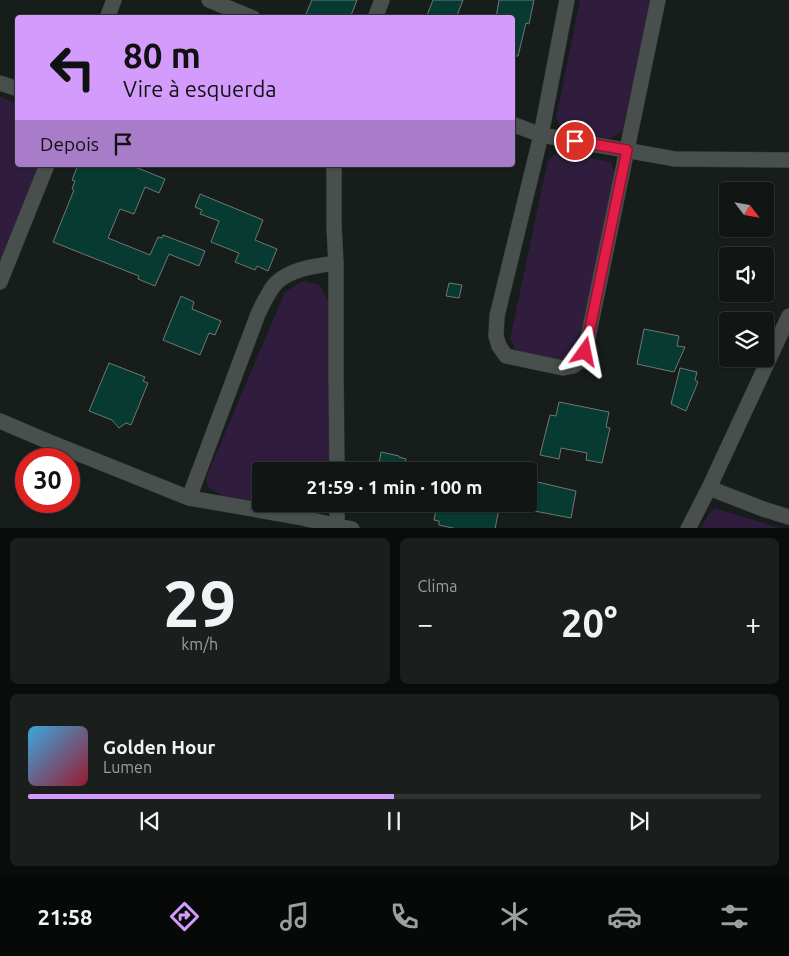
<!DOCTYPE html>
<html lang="pt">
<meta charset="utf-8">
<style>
:root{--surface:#111614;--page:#1a1f1d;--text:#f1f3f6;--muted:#9c9fa0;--line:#303534;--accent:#d39cfc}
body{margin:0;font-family:Ubuntu,sans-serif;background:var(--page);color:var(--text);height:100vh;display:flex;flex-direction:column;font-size:19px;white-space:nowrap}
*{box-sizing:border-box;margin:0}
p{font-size:16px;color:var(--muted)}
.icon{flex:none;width:28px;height:28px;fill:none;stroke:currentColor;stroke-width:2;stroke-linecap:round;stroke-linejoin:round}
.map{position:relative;height:528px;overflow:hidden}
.sheet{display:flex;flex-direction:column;gap:10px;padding:10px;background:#090c0b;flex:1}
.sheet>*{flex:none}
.top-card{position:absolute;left:15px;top:15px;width:500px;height:152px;border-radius:5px;box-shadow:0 1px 4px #0004,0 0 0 1px var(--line);background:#d39cfc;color:#111;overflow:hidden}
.needle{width:32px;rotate:121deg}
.controls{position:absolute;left:719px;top:182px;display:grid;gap:10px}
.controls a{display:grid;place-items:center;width:55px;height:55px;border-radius:5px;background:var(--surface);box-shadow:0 1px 4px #0004,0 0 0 1px var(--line);font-size:25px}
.speed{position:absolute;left:15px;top:448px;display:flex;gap:10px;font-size:25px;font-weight:700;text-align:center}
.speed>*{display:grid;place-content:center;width:65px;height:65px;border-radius:50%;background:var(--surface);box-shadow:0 1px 4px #0004,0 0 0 1px var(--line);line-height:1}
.speed .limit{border:8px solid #d22;background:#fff;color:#111}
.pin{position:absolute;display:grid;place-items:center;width:42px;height:42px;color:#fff;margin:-21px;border:2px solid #fff;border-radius:50%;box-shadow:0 1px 5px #0007}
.me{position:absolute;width:55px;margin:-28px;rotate:12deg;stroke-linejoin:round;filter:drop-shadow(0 0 4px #0008)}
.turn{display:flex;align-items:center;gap:18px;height:105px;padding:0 25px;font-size:22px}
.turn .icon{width:65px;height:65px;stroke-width:2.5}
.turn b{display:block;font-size:35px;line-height:42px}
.then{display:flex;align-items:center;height:48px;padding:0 25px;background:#0003;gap:10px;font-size:19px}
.big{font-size:38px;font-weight:600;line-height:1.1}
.sheet .widget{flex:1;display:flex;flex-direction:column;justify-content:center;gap:8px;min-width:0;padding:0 18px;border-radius:8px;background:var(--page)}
.sheet .dial{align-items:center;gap:0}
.dial b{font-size:65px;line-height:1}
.song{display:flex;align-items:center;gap:15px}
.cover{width:60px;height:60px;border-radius:8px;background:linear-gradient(135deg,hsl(200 70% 55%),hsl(350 70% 35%))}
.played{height:5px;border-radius:2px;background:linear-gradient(90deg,var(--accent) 50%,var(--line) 50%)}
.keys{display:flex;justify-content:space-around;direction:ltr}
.heat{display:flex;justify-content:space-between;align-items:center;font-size:28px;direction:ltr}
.sheet .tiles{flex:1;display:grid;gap:10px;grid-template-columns:1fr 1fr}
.widget:last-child{grid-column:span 2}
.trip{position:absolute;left:252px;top:462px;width:285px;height:50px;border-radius:5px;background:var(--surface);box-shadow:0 1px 4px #0004,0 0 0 1px var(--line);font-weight:600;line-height:50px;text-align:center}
.dock{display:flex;height:80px;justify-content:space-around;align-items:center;background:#070908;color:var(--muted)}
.dock .icon{width:35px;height:35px}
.dock .current{color:var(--accent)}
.dock b{font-size:22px;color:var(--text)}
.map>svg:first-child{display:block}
.green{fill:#301d3e}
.building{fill:#073b32;stroke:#6f7775}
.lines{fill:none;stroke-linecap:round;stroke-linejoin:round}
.minor-casing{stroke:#323635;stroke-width:16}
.minor{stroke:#484f4d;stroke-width:15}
.route-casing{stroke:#92132f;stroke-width:12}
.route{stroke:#e11d48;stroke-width:9}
</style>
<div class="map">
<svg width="789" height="529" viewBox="0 0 789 529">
<rect width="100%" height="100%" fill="#171d1b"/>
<path class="green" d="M580,0h71l-29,131 -13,8 -47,-11 -6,-10z
M0,96l17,9 1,60h22l-40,99z
M558,152l53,10 5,14 -40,177 -13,8 -47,-11 -6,-11 38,-179z
M303,281l17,4 8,16 3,170h-70v33l-37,-8 -16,-9 -2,-9 79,-186z
M262,504h64l-3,7 -9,3z
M715,508l64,20h-78l7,-13z"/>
<path class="building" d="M312,0h45l-7,18h-36l-8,-4z
M433,0h30l-7,18h-30z
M499,0h35l-5,24 -3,-1 -8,33h-6v-38h-16z
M78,165h52l35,14 -6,14 -14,-6 -11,27 -14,-5 -12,29 42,17 8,-18 4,1 1,-3 42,16 -6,15 -30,-12 -14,32 -17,-7 1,-3 -86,-34 21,-52 -2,-1 3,-8 -3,-1z
M200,194l63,26 -8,20 22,9 -9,22 -11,-5 -2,4 -20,-8 4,-9 -28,-11 8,-21 -19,-7 2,-4 -7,-3z
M449,283l13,2 -3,13 -13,-2z
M181,296l13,6 -2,7 29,12 -6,14 -6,-2 -9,22 -37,-15z
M644,329l35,7 -2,10 8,1 -11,25 -37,-8z
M109,363l36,14 -2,4 5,2 -17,42 -5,-2 -7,5 -7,-8 -23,-9z
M680,368l17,4 -2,8 3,2 -12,29 -15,-7z
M559,402l50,10 -3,15 4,1 -8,35 -16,-3 1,-7 -26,-5 -2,11 -19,-4 10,-40 6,1z
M381,452l18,4v1l7,2 -3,12h-23v-2h-2z
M529,480l47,11 -5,27 -42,-8z
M437,504h63l-5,25h-38l-18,-4v-4l-5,-1z"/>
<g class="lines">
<defs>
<path id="minor" d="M209,0l44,18
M567,0l-26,135 -44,181 -1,20 3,10 7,10 57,12 10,-2 7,-5 5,-9 73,-352
M107,18l7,-18
M375,18l7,-18
M0,83l18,6
M512,124l29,11 134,24 114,1
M334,165v61l2,37v108l1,100
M0,282l47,-117
M0,421l47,20 142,57 109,19 54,12
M709,488l54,21 26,8
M189,498l69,-184c5,-10 10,-22 18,-31 16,-15 40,-17 60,-20
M337,525v-21
M688,529l21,-41 80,-172"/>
</defs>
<use href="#minor" class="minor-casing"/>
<use href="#minor" class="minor"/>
</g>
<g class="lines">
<defs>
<path id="route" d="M575,141l52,9 -42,202"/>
</defs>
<use href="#route" class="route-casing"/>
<use href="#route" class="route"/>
</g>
</svg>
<div class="controls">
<a><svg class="needle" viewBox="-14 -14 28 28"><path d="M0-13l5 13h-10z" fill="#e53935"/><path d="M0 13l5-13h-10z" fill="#9c9fa0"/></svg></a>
<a><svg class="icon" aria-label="sound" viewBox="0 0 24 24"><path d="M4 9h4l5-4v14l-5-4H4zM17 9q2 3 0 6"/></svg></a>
<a><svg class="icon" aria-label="layers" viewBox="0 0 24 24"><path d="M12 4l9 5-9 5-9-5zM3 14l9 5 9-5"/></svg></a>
</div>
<div class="speed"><div class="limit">30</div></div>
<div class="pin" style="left:575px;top:141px;background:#d93025"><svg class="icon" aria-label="arrive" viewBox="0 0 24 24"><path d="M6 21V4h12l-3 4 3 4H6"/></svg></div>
<svg class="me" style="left:585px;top:352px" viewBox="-20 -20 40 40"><path d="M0-17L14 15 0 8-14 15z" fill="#e11d48" stroke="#fff" stroke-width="4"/></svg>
<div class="trip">21:59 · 1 min · 100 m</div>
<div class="top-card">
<div class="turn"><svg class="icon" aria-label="left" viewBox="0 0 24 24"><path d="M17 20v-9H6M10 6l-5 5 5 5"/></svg><div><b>80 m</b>Vire à esquerda</div></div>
<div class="then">Depois<svg class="icon" aria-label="arrive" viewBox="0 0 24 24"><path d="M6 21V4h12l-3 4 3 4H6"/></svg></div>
</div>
</div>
<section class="sheet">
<div class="tiles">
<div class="widget dial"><b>29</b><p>km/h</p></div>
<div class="widget"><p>Clima</p>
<div class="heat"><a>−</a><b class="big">20°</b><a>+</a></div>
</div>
<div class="widget">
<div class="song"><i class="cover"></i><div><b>Golden Hour</b><p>Lumen</p></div></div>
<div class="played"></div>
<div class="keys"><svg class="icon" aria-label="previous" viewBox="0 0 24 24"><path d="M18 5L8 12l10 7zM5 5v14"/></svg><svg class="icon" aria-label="pause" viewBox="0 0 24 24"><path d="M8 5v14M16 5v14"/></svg><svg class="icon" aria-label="next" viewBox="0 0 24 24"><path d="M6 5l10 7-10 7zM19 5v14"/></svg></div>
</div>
</div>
</section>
<nav class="dock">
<b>21:58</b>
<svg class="icon current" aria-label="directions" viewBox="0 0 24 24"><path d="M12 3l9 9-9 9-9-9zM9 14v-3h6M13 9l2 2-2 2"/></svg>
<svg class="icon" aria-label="music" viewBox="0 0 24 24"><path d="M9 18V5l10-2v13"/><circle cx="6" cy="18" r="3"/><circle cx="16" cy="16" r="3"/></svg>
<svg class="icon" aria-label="phone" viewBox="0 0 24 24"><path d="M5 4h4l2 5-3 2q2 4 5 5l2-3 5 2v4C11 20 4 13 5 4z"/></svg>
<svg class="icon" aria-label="climate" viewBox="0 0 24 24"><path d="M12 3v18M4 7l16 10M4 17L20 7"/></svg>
<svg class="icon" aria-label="car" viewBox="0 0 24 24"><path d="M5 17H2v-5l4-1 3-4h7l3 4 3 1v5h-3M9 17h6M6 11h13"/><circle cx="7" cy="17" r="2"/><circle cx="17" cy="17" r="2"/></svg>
<svg class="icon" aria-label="filters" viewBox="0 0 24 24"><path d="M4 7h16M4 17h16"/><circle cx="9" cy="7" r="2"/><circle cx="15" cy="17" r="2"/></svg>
</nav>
